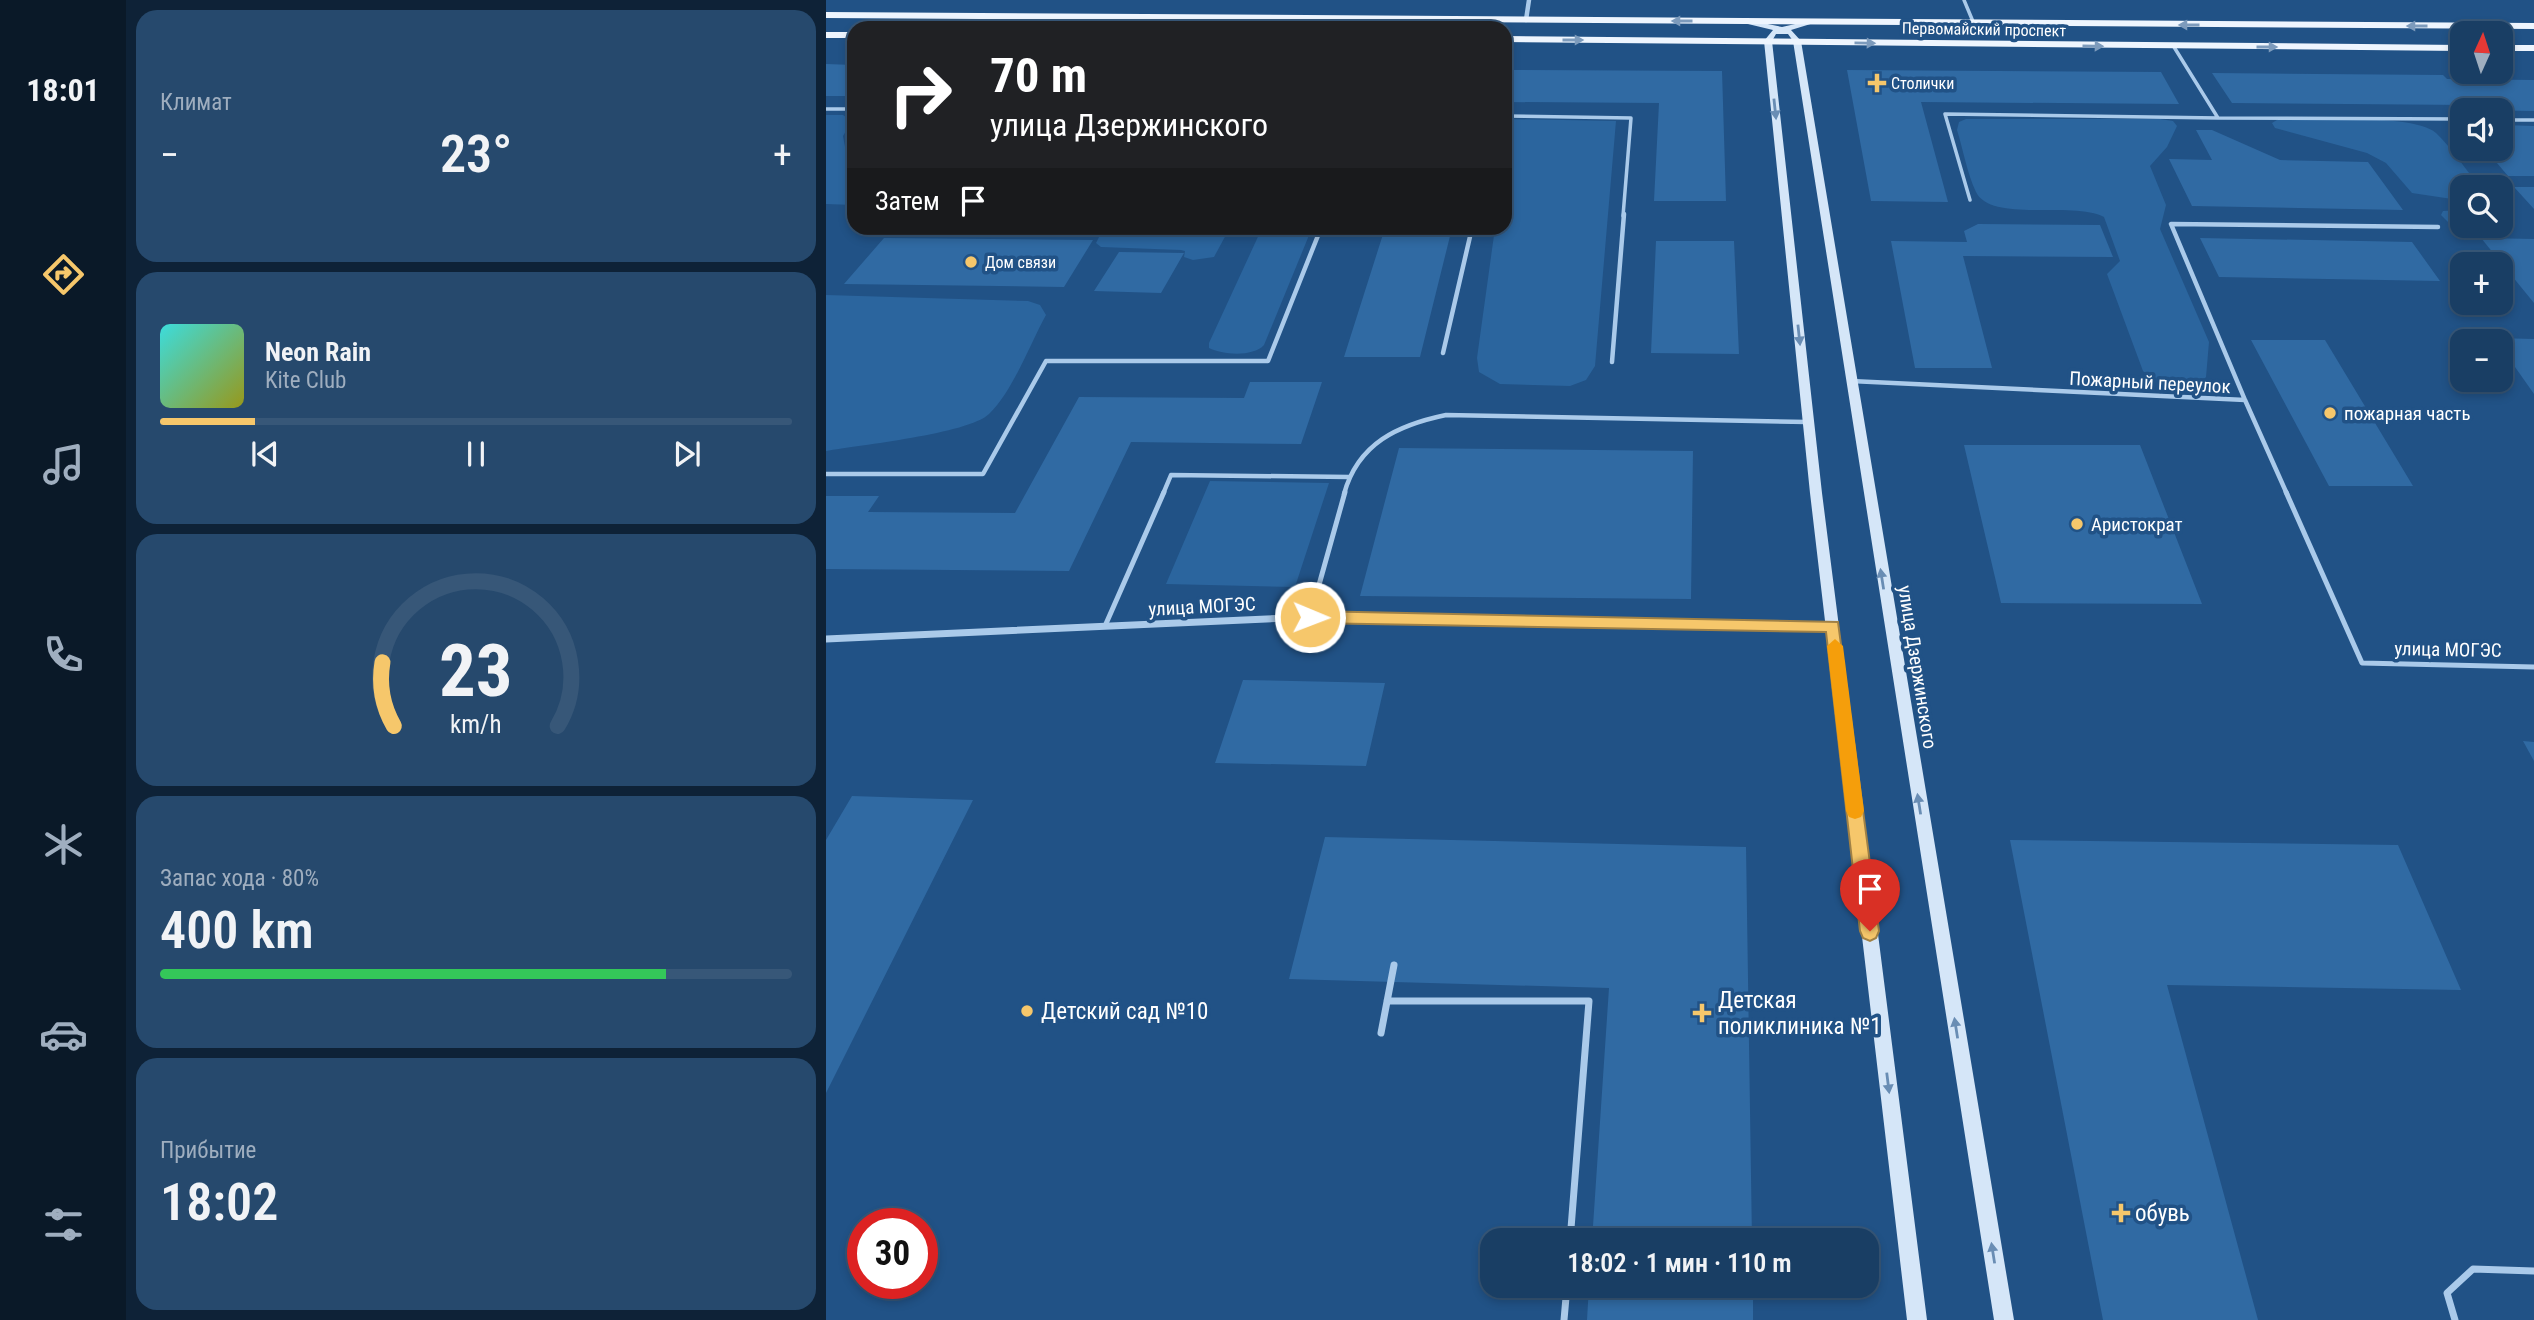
<!DOCTYPE html>
<html lang="ru">
<meta charset="utf-8">
<style>
:root{--surface:#193e64;--page:#26496d;--text:#f1f3f6;--muted:#9faebf;--line:#375778;--accent:#f6c76b}
body{margin:0;font-family:"Roboto Condensed",sans-serif;background:var(--page);color:var(--text);height:100vh;display:flex;flex-direction:column;font-size:26px;white-space:nowrap}
*{box-sizing:border-box;margin:0}
p{font-size:23px;color:var(--muted)}
.icon{flex:none;width:38px;height:38px;fill:none;stroke:currentColor;stroke-width:2;stroke-linecap:round;stroke-linejoin:round}
.map{position:relative;flex:1;overflow:hidden}
.details{display:flex;flex-direction:column;gap:10px;padding:10px;background:#0e2237;width:700px}
.details>*{flex:none}
.guide{position:absolute;left:21px;top:21px;width:665px;height:214px;border-radius:21px;box-shadow:0 4px 10px #0003,0 0 0 2px var(--line);background:#202124;color:#fff;overflow:hidden}
.needle{width:46px;rotate:3deg}
.fabs{position:absolute;left:1624px;top:21px;display:grid;gap:14px}
.fabs a{display:grid;place-items:center;width:63px;height:63px;border-radius:14px;background:var(--surface);box-shadow:0 4px 10px #0003,0 0 0 2px var(--line);font-size:35px}
.speed{position:absolute;left:21px;top:1208px;display:flex;gap:14px;font-size:35px;font-weight:700;text-align:center}
.speed>*{display:grid;place-content:center;width:91px;height:91px;border-radius:50%;background:var(--surface);box-shadow:0 4px 10px #0003,0 0 0 2px var(--line);line-height:1}
.speed .limit{border:10px solid #d22;background:#fff;color:#111}
.pin{position:absolute;display:grid;place-items:center;width:60px;height:60px;color:#fff;margin:-72px -30px;border-radius:50% 50% 50% 0;rotate:-45deg;box-shadow:0 0 7px #0007}
.pin .icon{rotate:45deg}
.me{position:absolute;width:77px;margin:-38px;rotate:91deg;stroke-linejoin:round;filter:drop-shadow(0 0 5px #0008)}
.turn{display:flex;align-items:center;gap:24px;height:147px;padding:0 28px;font-size:32px}
.turn .icon{width:91px;height:91px;stroke-width:2.5}
.turn b{display:block;font-size:49px;line-height:60px}
.then{display:flex;align-items:center;height:66px;padding:0 28px;background:#0003;gap:14px;font-size:26px}
.big{font-size:52px;font-weight:600;line-height:1.1}
.details .widget{flex:1;display:flex;flex-direction:column;justify-content:center;gap:10px;min-width:0;padding:0 24px;border-radius:21px;background:var(--page)}
.details .dial{align-items:center;gap:0}
.dial svg{height:182px;overflow:visible;fill:none;stroke:var(--line);stroke-width:7;stroke-linecap:round;text-anchor:middle}
.dial text{fill:var(--text);stroke:none}
.song{display:flex;align-items:center;gap:21px}
.cover{width:84px;height:84px;border-radius:10px;background:linear-gradient(135deg,hsl(180 70% 55%),hsl(60 70% 35%))}
.played{height:7px;border-radius:4px;background:linear-gradient(90deg,var(--accent) 15%,var(--line) 15%)}
.keys{display:flex;justify-content:space-around;direction:ltr}
.heat{display:flex;justify-content:space-between;align-items:center;font-size:38px;direction:ltr}
.charge{height:10px;border-radius:5px;background:linear-gradient(90deg,#34c759 80%,var(--line) 0)}
.trip{position:absolute;left:654px;top:1228px;width:399px;height:70px;border-radius:21px;background:var(--surface);box-shadow:0 4px 10px #0003,0 0 0 2px var(--line);font-weight:600;line-height:70px;text-align:center}
main{display:flex;flex:1;min-height:0}
.tabs{display:flex;flex-direction:column;width:126px;justify-content:space-around;align-items:center;background:#0a1928;color:var(--muted)}
.tabs .icon{width:49px;height:49px}
.tabs .selected{color:var(--accent)}
.tabs b{font-size:32px;color:var(--text)}
.map>svg:first-child{display:block}
.green{fill:#2b659e}
.building{fill:#306aa3}
.lines{fill:none;stroke-linecap:round;stroke-linejoin:round}
.service-far3{stroke:#aacaea;stroke-width:3.5}
.service-far2{stroke:#aacaea;stroke-width:4.5}
.service-far1{stroke:#aacaea;stroke-width:5}
.service{stroke:#aacaea;stroke-width:7}
.minor-far1{stroke:#aacaea;stroke-width:4.5}
.minor{stroke:#aacaea;stroke-width:7}
.secondary{fill:#d5e6f8;fill-rule:evenodd}
.primary{fill:#eef5fe;fill-rule:evenodd}
.oneway{fill:#7d9bbc}
.oneway2{fill:#698db4}
.route{fill:#f6c76b;stroke:#a08146;stroke-width:2}
.slow{fill:#f59e0b}
.poi-dot{fill:#f6c76b;stroke:#215286;stroke-width:2.5}
.labels{text-anchor:middle;stroke-width:7;stroke-linejoin:round;paint-order:stroke}
.far-street-label{font-size:16px;fill:#fff;stroke:#215286}
.far-poi-label{font-size:16px;fill:#fff;stroke:#215286;text-anchor:start}
.street-label{font-size:19px;fill:#fff;stroke:#215286}
.poi-label{font-size:19px;fill:#fff;stroke:#215286;text-anchor:start}
.near-poi-label{font-size:23px;fill:#fff;stroke:#215286;text-anchor:start}
</style>
<main>
<nav class="tabs">
<b>18:01</b>
<svg class="icon selected" aria-label="directions" viewBox="0 0 24 24"><path d="M12 3l9 9-9 9-9-9zM9 14v-3h6M13 9l2 2-2 2"/></svg>
<svg class="icon" aria-label="music" viewBox="0 0 24 24"><path d="M9 18V5l10-2v13"/><circle cx="6" cy="18" r="3"/><circle cx="16" cy="16" r="3"/></svg>
<svg class="icon" aria-label="phone" viewBox="0 0 24 24"><path d="M5 4h4l2 5-3 2q2 4 5 5l2-3 5 2v4C11 20 4 13 5 4z"/></svg>
<svg class="icon" aria-label="climate" viewBox="0 0 24 24"><path d="M12 3v18M4 7l16 10M4 17L20 7"/></svg>
<svg class="icon" aria-label="car" viewBox="0 0 24 24"><path d="M5 17H2v-5l4-1 3-4h7l3 4 3 1v5h-3M9 17h6M6 11h13"/><circle cx="7" cy="17" r="2"/><circle cx="17" cy="17" r="2"/></svg>
<svg class="icon" aria-label="filters" viewBox="0 0 24 24"><path d="M4 7h16M4 17h16"/><circle cx="9" cy="7" r="2"/><circle cx="15" cy="17" r="2"/></svg>
</nav>
<section class="details">
<div class="widget"><p>Климат</p>
<div class="heat"><a>−</a><b class="big">23°</b><a>+</a></div>
</div>
<div class="widget">
<div class="song"><i class="cover"></i><div><b>Neon Rain</b><p>Kite Club</p></div></div>
<div class="played"></div>
<div class="keys"><svg class="icon" aria-label="previous" viewBox="0 0 24 24"><path d="M18 5L8 12l10 7zM5 5v14"/></svg><svg class="icon" aria-label="pause" viewBox="0 0 24 24"><path d="M8 5v14M16 5v14"/></svg><svg class="icon" aria-label="next" viewBox="0 0 24 24"><path d="M6 5l10 7-10 7zM19 5v14"/></svg></div>
</div>
<div class="widget dial"><svg viewBox="0 0 100 80">
<path d="M14 69A42 42 0 1 1 86 69"/>
<path d="M14 69A42 42 0 0 1 9 41" stroke="#f6c76b"/>
<text x="50" y="56" font-size="32" font-weight="700">23</text>
<text x="50" y="72" font-size="11">km/h</text>
</svg></div>
<div class="widget"><p>Запас хода · 80%</p><b class="big">400 km</b><div class="charge"></div></div>
<div class="widget"><p>Прибытие</p><b class="big">18:02</b></div>
</section>
<div class="map">
<svg width="1708" height="1320" viewBox="0 0 1708 1320">
<rect width="100%" height="100%" fill="#215286"/>
<path class="green" d="M0,115h17l9,6 -9,15 3,16 8,1v52l-28,-1z
M679,119l111,2 -21,245 -9,14 -16,6 -70,-2 -21,-12 -2,-14 18,-130h10z
M1140,119h194l13,2 4,5 -10,21 -17,19 16,39 -6,24 49,113 -3,35 -15,15 -28,-3 -20,-18 -36,-97 13,-13 -16,-44c-30,-16 -113,6 -128,-25 -9,-19 -13,-43 -19,-62l2,-8z
M1451,120c32,0 136,-7 159,13 16,15 30,37 44,54h-18v39h39v-6l5,9 -4,5 -45,-3 -16,-16 2,-4 17,-1 -8,-11 -40,-6 -26,-30 -19,-10 -92,-25 -3,-5z
M245,228c25,-1 142,-6 156,5l-13,24 -21,3 -9,-3 1,-6 -4,-1 -80,-3 -5,-4 3,-6 -29,-4z
M436,228h50l-48,117c-11,12 -41,10 -55,3v-5z
M0,295l202,6 12,4 6,10c-16,29 -33,76 -57,99 -21,20 -130,31 -163,37z
M384,481l119,2 -34,104 -129,-3z"/>
<path class="building" d="M0,64l28,1v31h-28z
M679,70l217,1 4,130h-72l5,-98 -154,-1z
M1021,70l314,2 18,32 -258,-2 27,100 -77,-1z
M1386,73l231,2 4,4 87,1v31l-60,-1 -5,-5 -237,-2z
M1622,125h14v16z
M1675,125l33,1v50h-26l-17,-20h-16l-6,-7h32z
M1370,130h16l68,30 88,2 35,48 -211,-4 -23,-47 43,1z
M1688,187h20v22z
M1152,224l122,1 13,32 -150,-1 29,112h-77l-24,-127 76,1 -3,-11z
M559,228h67l-32,129h-76z
M58,238l209,2 -29,47 -220,-3z
M1374,238l212,4 28,39 -221,-4z
M1655,238l53,1v64z
M830,241h78l5,113 -88,-1z
M293,252l65,1 -23,40 -67,-2z
M1668,338l40,1v55l-33,-47v-6z
M1425,340h74l88,146h-84z
M424,382h72l-21,62 -170,-2 -62,129 -243,-2v-73h53l-11,16 147,1 64,-116 165,1z
M1138,445h176l62,159 -201,-1z
M573,448l294,3 -2,148 -331,-3z
M417,680l142,3 -19,83 -151,-3z
M1697,741l11,1v19z
M26,796l121,4 -147,293v-253z
M499,837l421,10 6,394h-160l17,-253 -320,-9z
M1184,840l388,5 63,145 -294,-5 91,335h-155z
M763,1286h164v34h-166z"/>
<g class="lines">
<path class="service-far3" d="M1138,0l10,24
M0,109h28
M679,116l126,2 -8,98
M1392,118l244,1
M1675,120h33
M1144,200l-25,-86 273,4 -44,-71"/>
<path class="service-far2" d="M617,353l29,-125
M786,362l12,-148
M1025,381l394,19 42,94
M1419,400l-74,-176 267,3
M0,474h157l63,-113h222l53,-133
M337,494l8,-19 178,2
M518,494c14,-51 54,-69 102,-79l361,7"/>
<path class="service-far1" d="M1460,492l76,171 172,4
M484,617l35,-125
M279,626l59,-134"/>
<path class="service" d="M561,1001h202l-19,240
M555,1033l13,-68
M738,1320l3,-34
M1629,1320l-8,-27 26,-24 61,2"/>
<path class="minor-far1" d="M700,20l3,-20"/>
<path class="minor" d="M0,639l484,-22 523,9"/>
<path class="secondary" d="M922,20l34,7 31,-7 4,2 -26,8 10,11 213,1279h-20l-201,-1279 -5,-7h-12l-4,7 50,452 105,827h-20l-97,-827 -46,-452 9,-11 -25,-6z"/>
<path class="primary" d="M0,12l1708,11v6l-1708,-11z
M0,32h28v6h-28z
M679,36l957,9v6l-957,-9z
M1675,45h33v6h-33z"/>
</g>
<defs><path id="oneway-solid" d="M-6-.8H1V-3.2L6.5 0L1 3.2V.8H-6Z" transform="scale(1.75)"/></defs>
<g class="oneway">
<use href="#oneway-solid" transform="translate(856 21) rotate(-180)"/>
<use href="#oneway-solid" transform="translate(1363 25) rotate(-180)"/>
<use href="#oneway-solid" transform="translate(1591 26) rotate(-180)"/>
<use href="#oneway-solid" transform="translate(747 40)"/>
<use href="#oneway-solid" transform="translate(1039 43) rotate(1)"/>
<use href="#oneway-solid" transform="translate(1267 46) rotate(1)"/>
<use href="#oneway-solid" transform="translate(1441 47)"/>
</g>
<g class="oneway2">
<use href="#oneway-solid" transform="translate(949 109) rotate(84)"/>
<use href="#oneway-solid" transform="translate(973 335) rotate(84)"/>
<use href="#oneway-solid" transform="translate(1056 579) rotate(-99)"/>
<use href="#oneway-solid" transform="translate(1093 804) rotate(-99)"/>
<use href="#oneway-solid" transform="translate(1130 1028) rotate(-99)"/>
<use href="#oneway-solid" transform="translate(1062 1083) rotate(83)"/>
<use href="#oneway-solid" transform="translate(1167 1253) rotate(-99)"/>
</g>
<path class="route" d="M484,611l528,11 41,309 -3,7 -6,3 -7,-3 -3,-7 -34,-299 -516,-9 -8,-6z"/>
<path class="slow" d="M1009,639l8,7 21,165 -3,6 -6,2 -6,-2 -3,-6 -19,-165z"/>
<g class="poi-dot">
<path d="M1047.5 72.5h7v7h7v7h-7v7h-7v-7h-7v-7h7z"/>
<circle cx="145" cy="262" r="7"/>
<circle cx="1504" cy="413" r="7"/>
<circle cx="1251" cy="524" r="7"/>
<circle cx="201" cy="1011" r="7"/>
<path d="M872.5 1002.5h7v7h7v7h-7v7h-7v-7h-7v-7h7z"/>
<path d="M1291.5 1202.5h7v7h7v7h-7v7h-7v-7h-7v-7h7z"/>
</g>
<g class="labels">
<g class="far-street-label">
<text transform="translate(1158 29) rotate(1)" y="6">Первомайский проспект</text>
</g>
<g class="far-poi-label">
<text x="1065" y="89">Столички</text>
<text x="159" y="268">Дом связи</text>
</g>
<g class="street-label">
<text transform="translate(1324 382) rotate(3)" y="7">Пожарный переулок</text>
<text transform="translate(376 606) rotate(-3)" y="7">улица МОГЭС</text>
<text transform="translate(1622 649) rotate(1)" y="7">улица МОГЭС</text>
<text transform="translate(1092 667) rotate(81)" y="7">улица Дзержинского</text>
</g>
<g class="poi-label">
<text x="1518" y="420">пожарная часть</text>
<text x="1265" y="531">Аристократ</text>
</g>
<g class="near-poi-label">
<text x="892" y="1008">Детская<tspan x="892" dy="26">поликлиника №1</tspan></text>
<text x="215" y="1019">Детский сад №10</text>
<text x="1309" y="1221">обувь</text>
</g>
</g>
</svg>
<div class="fabs">
<a><svg class="needle" viewBox="-14 -14 28 28"><path d="M0-13l5 13h-10z" fill="#e53935"/><path d="M0 13l5-13h-10z" fill="#9faebf"/></svg></a>
<a><svg class="icon" aria-label="sound" viewBox="0 0 24 24"><path d="M4 9h4l5-4v14l-5-4H4zM17 9q2 3 0 6"/></svg></a>
<a><svg class="icon" aria-label="search" viewBox="0 0 24 24"><circle cx="10" cy="10" r="6"/><path d="M15 15l6 6"/></svg></a>
<a>+</a>
<a>−</a>
</div>
<div class="speed"><div class="limit">30</div></div>
<div class="pin" style="left:1044px;top:931px;background:#d93025"><svg class="icon" aria-label="arrive" viewBox="0 0 24 24"><path d="M6 21V4h12l-3 4 3 4H6"/></svg></div>
<svg class="me" style="left:484px;top:617px" viewBox="-20 -20 40 40"><circle r="17" fill="#f6c76b" stroke="#fff" stroke-width="3"/><path d="M0-11L8 9 0 5-8 9z" fill="#fff"/></svg>
<div class="trip">18:02 · 1 мин · 110 m</div>
<div class="guide">
<div class="turn"><svg class="icon" aria-label="right" viewBox="0 0 24 24"><path d="M7 20v-9h11M14 6l5 5-5 5"/></svg><div><b>70 m</b>улица Дзержинского</div></div>
<div class="then">Затем<svg class="icon" aria-label="arrive" viewBox="0 0 24 24"><path d="M6 21V4h12l-3 4 3 4H6"/></svg></div>
</div>
</div>
</main>
